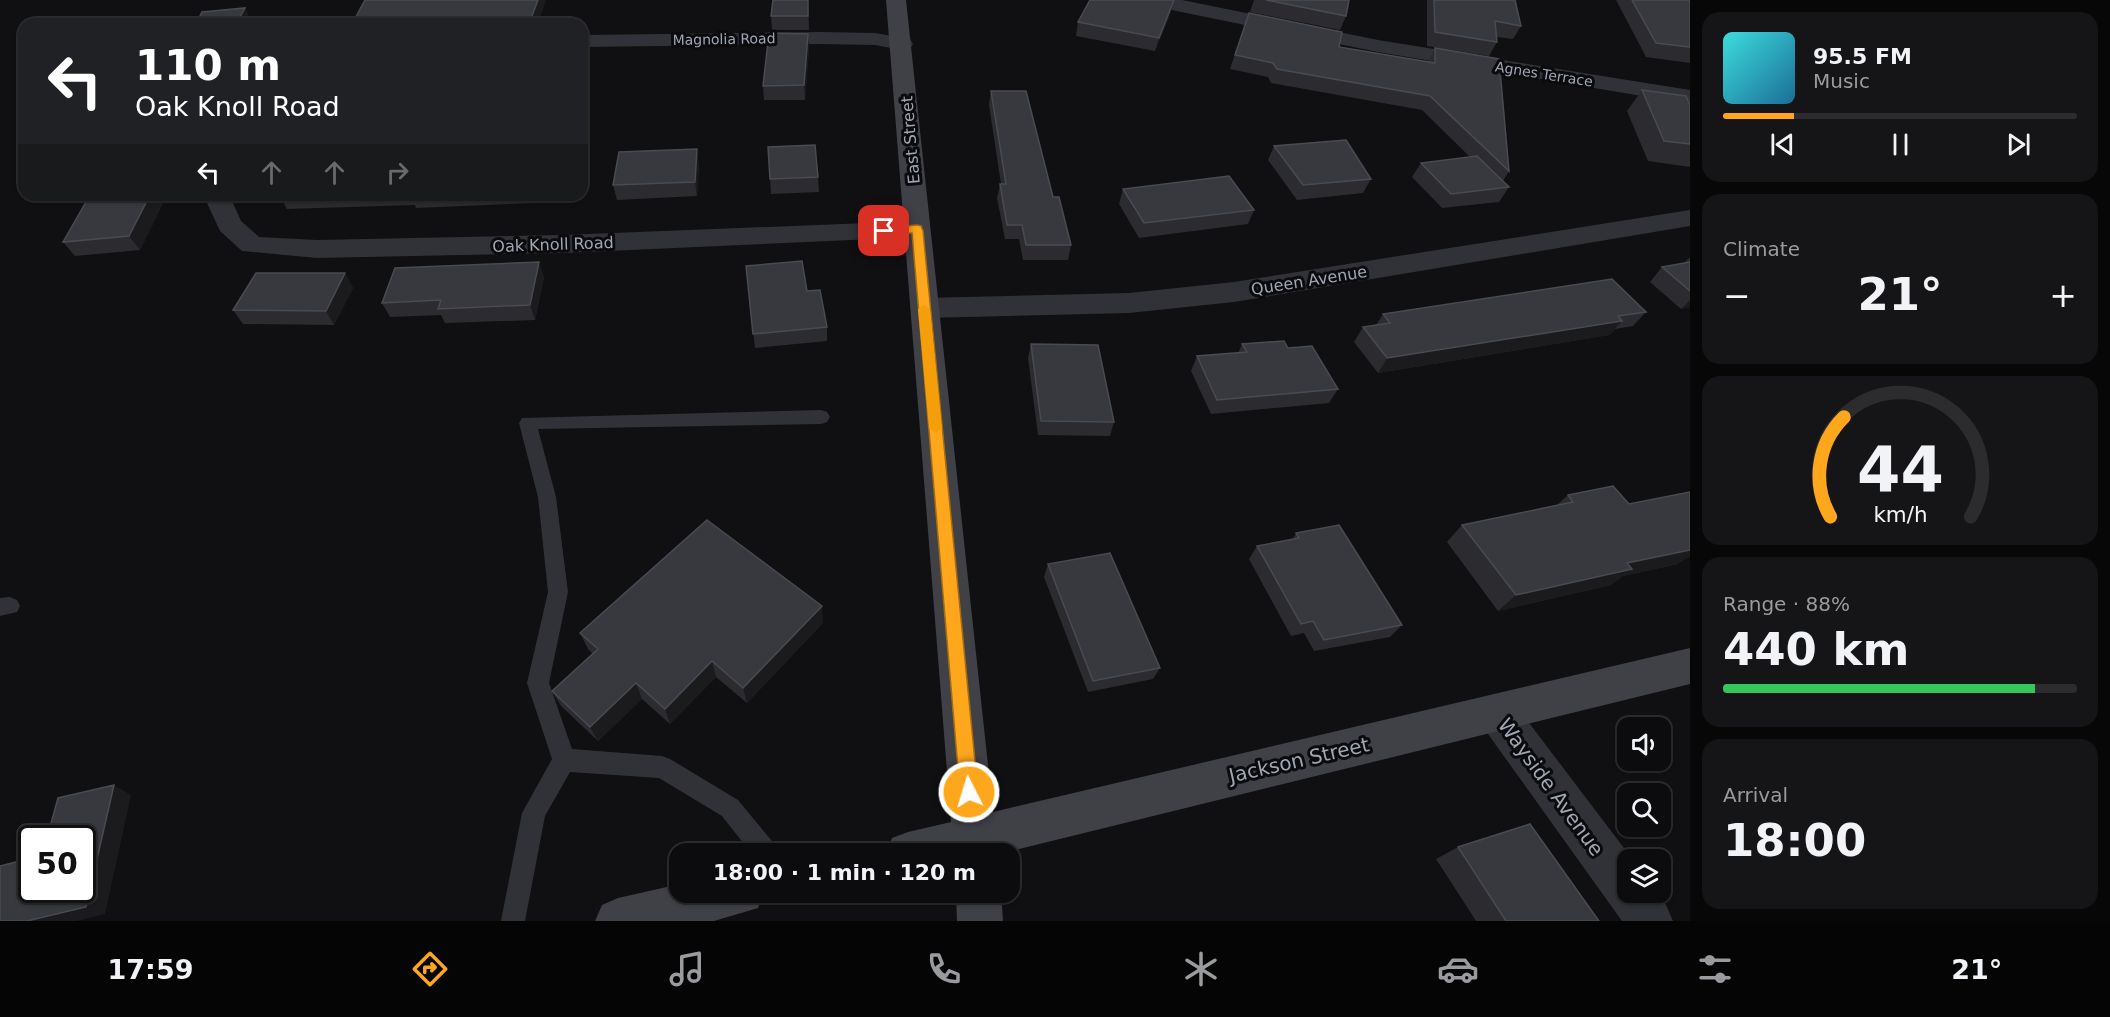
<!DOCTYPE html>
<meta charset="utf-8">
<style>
:root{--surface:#0c0c0e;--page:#151517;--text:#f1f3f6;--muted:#9a9b9e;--line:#2c2c2e;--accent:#fea71c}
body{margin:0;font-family:"DejaVu Sans",sans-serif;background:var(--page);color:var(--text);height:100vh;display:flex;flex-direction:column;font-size:22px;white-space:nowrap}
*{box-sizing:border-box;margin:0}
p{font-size:20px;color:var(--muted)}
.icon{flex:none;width:33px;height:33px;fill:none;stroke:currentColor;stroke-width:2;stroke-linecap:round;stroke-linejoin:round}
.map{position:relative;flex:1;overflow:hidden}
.drawer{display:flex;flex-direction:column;gap:12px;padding:12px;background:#070708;width:420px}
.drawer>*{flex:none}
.banner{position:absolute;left:18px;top:18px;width:570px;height:183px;border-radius:18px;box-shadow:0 2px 4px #0004,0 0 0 2px var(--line);background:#202124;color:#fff;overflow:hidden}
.tools{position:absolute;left:1617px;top:717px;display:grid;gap:12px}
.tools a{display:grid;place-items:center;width:54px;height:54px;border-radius:12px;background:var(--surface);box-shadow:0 2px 4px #0004,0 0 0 2px var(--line);font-size:30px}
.speed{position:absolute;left:18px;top:825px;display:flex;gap:12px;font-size:30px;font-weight:700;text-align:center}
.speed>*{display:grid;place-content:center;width:78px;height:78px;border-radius:50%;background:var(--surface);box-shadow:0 2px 4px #0004,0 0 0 2px var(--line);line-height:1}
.speed .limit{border:3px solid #111;border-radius:9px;background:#fff;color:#111}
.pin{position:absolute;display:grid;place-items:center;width:51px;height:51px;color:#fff;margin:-26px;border-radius:12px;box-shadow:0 3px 9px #0006}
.me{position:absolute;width:66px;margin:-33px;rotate:355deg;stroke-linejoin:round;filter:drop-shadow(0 0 4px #0008)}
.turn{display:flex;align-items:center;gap:21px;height:126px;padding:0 18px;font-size:27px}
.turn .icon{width:78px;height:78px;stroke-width:2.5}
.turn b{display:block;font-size:42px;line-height:51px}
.lanes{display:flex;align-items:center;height:57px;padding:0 18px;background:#0003;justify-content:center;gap:30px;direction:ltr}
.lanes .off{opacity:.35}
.big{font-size:45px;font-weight:800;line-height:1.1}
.drawer .card{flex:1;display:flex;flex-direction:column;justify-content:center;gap:9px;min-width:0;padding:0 21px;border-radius:18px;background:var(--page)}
.drawer .dial{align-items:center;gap:0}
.dial svg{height:156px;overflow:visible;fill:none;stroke:var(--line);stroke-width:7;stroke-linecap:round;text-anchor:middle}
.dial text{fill:var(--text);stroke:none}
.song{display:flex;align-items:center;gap:18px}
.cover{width:72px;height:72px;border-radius:9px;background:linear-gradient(135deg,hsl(180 70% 55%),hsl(200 70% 35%))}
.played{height:6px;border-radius:3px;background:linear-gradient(90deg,var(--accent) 20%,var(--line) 20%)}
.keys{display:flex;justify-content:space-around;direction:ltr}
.heat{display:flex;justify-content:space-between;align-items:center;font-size:33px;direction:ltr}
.charge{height:9px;border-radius:4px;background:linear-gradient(90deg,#34c759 88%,var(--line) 0)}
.trip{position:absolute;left:669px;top:843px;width:351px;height:60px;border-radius:18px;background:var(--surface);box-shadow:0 2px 4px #0004,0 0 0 2px var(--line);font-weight:800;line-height:60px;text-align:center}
.menu{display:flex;height:96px;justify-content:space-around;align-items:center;background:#050506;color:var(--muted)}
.menu .icon{width:42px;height:42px}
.menu .selected{color:var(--accent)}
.menu b{font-size:27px;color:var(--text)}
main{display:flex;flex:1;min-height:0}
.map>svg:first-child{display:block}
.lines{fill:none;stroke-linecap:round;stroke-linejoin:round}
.service{fill:#313237;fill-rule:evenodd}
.minor{fill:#313237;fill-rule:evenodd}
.secondary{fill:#3f4147;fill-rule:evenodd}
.wall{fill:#2c2c30}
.shaded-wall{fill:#1b1b1e}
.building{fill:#38393e;stroke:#484b51;stroke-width:1.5}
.route{fill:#fea71c;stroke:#a56d12;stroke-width:1.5}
.slow{fill:#f59e0b}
.labels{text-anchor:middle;stroke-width:6;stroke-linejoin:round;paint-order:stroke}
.far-street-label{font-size:14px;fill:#a0a7b4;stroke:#0b0b0d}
.street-label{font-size:16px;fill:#a0a7b4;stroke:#0b0b0d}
.near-street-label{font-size:20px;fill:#a0a7b4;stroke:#0b0b0d}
</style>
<main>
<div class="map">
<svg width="1690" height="921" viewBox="0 0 1690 921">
<rect width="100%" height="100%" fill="#101012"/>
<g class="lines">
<path class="service" d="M821,410l6,2 3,5 -3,5 -6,2 -283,5 18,68 12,95 -19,91 23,66 90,7 8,3 68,41 38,46 4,8h-28l-30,-38 -63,-38 -89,-6 -25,44 -20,105h-24l21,-108 30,-54 -25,-76 21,-91 -10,-95 -19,-74 3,-5z
M10,597l7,3 3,6 -3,6 -17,4v-18z"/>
<path class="minor" d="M1142,0h40l196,40 312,50v14l-312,-52 -226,-46 -7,-2z
M821,32l54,1 35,6 3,5 -3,5 -8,1 -27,-5 -54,-1 -239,3v-12z
M210,195h26l-3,8 8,18 18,16 58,3 246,-5 354,-14 9,2 4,6 -4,6 -9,2 -354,16 -246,5 -75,-7 -22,-20 -13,-28z
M1690,210v16l-456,76 -105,11 -205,5 -10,-3 -4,-7 4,-7 10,-3 205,-5 105,-11z
M1497,694l14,5 122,161h-5v32h29l9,13 7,16h-51l-139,-194 -6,-14 6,-14z"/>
<path class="secondary" d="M886,0h20l87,812 697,-164v36l-691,170h-113l6,-16 16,-6 43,-10z
M680,884v8h84l-6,16 -44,13h-119l7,-16 16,-7z
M956,892h45l2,29h-46z"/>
</g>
<path class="wall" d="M808,0l1,30h-37l-1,-14z
M1254,0h95l-3,16 -6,14 -90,-18z
M1427,0h88l6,26 -8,13 -16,-2v5l-8,14 -62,-10z
M1616,0h74v63l-44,-6z
M1171,12l-16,39 -79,-15 2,-14z
M1249,13l90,34 89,15 7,-14 74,123 -6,10 6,6 -10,15 -57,6 -30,-31 9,-14 49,-6 -48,-47 -151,-27 -3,-6 -38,-8z
M809,48l-4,52h-41l-1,-14z
M1642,90l48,15v62l-42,-6 -21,-50z
M991,91l62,106 18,48 -3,15h-45l-4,-21h-14l-8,-41 3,-14h1l-12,-79z
M1274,146l97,33 -8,14 -66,7 -29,-40z
M768,147l50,30 1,15 -48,2z
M699,164l-2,32 -80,4 -4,-15z
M1123,189l131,21 -6,14 -109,14 -20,-34z
M90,195h77l-27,55 -65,6 -12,-14z
M279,195h257l-2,8 -118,5 -1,-3 -128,4z
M1690,257v50l-9,2 -31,-27 12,-15 22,-4z
M746,266l61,25 20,36v14l-72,7z
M345,273l8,15 -19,37 -91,-1 -10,-14z
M544,277l-9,43 -90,3 -4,-8 -51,2 -8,-14z
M1646,312l-13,14 -18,3 -6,6 -231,38 -24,-31 9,-15 13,-2 7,-11z
M1031,344l83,78 -4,14 -72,-1 -10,-77z
M1242,344l46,4 50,41 -9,14 -118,11 -20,-43 6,-15 41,-3z
M1690,492v65l-4,1 -8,6 -55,12 -12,9 -113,26 -51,-69 15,-17 95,-20 11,-10 61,9z
M1296,533l106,92 -12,12 -76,14 -10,-18 -13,3 -42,-77 8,-13 35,-6z
M1048,564l112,104 -7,11 -65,13 -44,-115z
M823,623l-76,80 -31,-26 -46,47 -28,-25 -44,42 -37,-35 -9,-15 41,-37 -5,-5 -8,-16z
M1458,847l141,74h-123l-40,-62z"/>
<path class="shaded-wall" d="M538,0h8l-8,24h-9z
M1174,0l-3,12 -16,39 4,-13z
M245,8l7,14 -2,2h-14z
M808,34l1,14 -4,52 -1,-15z
M697,149l2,15 -2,32 -2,-14z
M150,195h17l-27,55 -11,-14z
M532,195h4l-2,8z
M539,262l5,15 -9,43 -5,-15z
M345,273l8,15 -19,37 -8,-14z
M1690,300v7l-9,2z
M1622,321l-13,14 -231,38 9,-15z
M1690,548v9l-4,1 -8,6 -55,12 -12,9 -113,26 18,-16 111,-32z
M822,606l1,17 -76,80 -4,-15z
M712,661l4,16 -46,47 -5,-15z
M636,683l6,16 -44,42 -8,-14z
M114,785l17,10 -26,119 -28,7h-50z"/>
<path class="building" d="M365,0h173l-9,24h-177z
M773,0h35v16h-37z
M1090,0h84l-15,38 -81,-16z
M1266,0h83l-3,16z
M1434,0h81l6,26 -26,-5 2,21 -62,-10z
M1632,0h58v47l-34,-4z
M245,8l-9,16h-40l6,-12z
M1249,13l93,19 -3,15 96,16v-15l64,11 10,112 -79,-75 -153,-27 -4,-6 -38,-8z
M769,33l39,1 -4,51 -41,1z
M1642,90l44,6 4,9v39l-26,-3z
M991,91h35l27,106h6l12,48h-45l-4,-20h-15l-7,-41h6z
M1346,140l25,39 -68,6 -29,-39z
M815,145l3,32 -48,2 -2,-32z
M697,149l-2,33 -82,3 6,-33z
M1477,156l32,31 -58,7 -30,-31z
M1229,176l25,34 -110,13 -21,-34z
M90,195h60l-21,41 -66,6z
M802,261l5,30 13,-1 7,37 -74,7 -7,-68z
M539,262l-9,43 -92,4 3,-9 -59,3 13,-35z
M1690,262v29l-28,-24z
M256,273h89l-19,38 -93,-1z
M1612,279l34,33 -28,4 4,5 -235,37 -24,-31 27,-4 -7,-9z
M1284,341l4,7 24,-2 26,43 -121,11 -20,-44 50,-4 -5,-8z
M1031,344l67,1 16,77 -73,-1z
M1613,486l16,18 61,-12v58l-63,13 5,6 -116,26 -54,-70 111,-23 -5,-7z
M707,520l115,86 -79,82 -31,-27 -47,48 -29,-26 -46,44 -38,-36 46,-42 -18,-16z
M1339,525l63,100 -78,15 -11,-19 -12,3 -44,-78 42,-8 -3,-5z
M1110,553l50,115 -67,13 -45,-117z
M114,785l-28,122 -59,14h-27v-55l32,-8v32h50v-52h-35l11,-40z
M1530,824l69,97h-93l-48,-74z"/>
<path class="route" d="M917,225l4,1 2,5 55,561 -3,6 -6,3 -6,-3 -3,-6 -48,-559 -28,2 -5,-4 5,-3z"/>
<path class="slow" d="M924,305l6,4 12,119 -6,5 -7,-5 -11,-119z"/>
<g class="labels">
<g class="far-street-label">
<text transform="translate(724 39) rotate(-1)" y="5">Magnolia Road</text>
<text transform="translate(1544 74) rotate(9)" y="5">Agnes Terrace</text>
</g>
<g class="street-label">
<text transform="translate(910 140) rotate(-95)" y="6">East Street</text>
<text transform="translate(553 244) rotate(-2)" y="6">Oak Knoll Road</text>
<text transform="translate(1309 280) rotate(-9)" y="6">Queen Avenue</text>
</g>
<g class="near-street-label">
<text transform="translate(1299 760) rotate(-13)" y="7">Jackson Street</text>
<text transform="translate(1551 787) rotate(54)" y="7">Wayside Avenue</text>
</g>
</g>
</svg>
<div class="tools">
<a><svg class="icon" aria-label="sound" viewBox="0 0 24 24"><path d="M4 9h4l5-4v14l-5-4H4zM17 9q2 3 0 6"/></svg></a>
<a><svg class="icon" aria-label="search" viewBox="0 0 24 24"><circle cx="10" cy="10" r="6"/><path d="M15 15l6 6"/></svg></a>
<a><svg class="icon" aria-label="layers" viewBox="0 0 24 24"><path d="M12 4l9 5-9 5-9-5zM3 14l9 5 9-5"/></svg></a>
</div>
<div class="speed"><div class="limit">50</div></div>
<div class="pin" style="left:884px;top:231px;background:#d93025"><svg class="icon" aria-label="arrive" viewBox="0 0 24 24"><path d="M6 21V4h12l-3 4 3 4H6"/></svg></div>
<svg class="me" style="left:969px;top:792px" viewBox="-20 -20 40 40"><circle r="17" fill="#fea71c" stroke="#fff" stroke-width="3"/><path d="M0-11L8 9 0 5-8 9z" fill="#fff"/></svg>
<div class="trip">18:00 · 1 min · 120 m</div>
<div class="banner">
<div class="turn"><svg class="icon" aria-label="left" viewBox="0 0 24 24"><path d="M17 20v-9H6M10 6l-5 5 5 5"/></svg><div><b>110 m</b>Oak Knoll Road</div></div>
<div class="lanes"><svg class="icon" aria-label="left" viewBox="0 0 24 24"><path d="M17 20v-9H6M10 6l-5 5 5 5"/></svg><svg class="icon off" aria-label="ahead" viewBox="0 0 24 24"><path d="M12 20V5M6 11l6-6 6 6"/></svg><svg class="icon off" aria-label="ahead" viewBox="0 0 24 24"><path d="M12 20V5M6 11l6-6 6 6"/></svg><svg class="icon off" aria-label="right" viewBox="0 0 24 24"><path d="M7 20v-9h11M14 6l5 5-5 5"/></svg></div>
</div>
</div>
<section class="drawer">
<div class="card">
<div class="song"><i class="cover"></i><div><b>95.5 FM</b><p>Music</p></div></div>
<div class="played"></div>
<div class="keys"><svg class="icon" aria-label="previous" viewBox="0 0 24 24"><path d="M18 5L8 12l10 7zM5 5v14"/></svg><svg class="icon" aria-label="pause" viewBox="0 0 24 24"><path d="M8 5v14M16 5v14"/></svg><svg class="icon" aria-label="next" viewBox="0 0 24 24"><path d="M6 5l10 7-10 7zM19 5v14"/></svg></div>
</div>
<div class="card"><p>Climate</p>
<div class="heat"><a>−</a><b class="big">21°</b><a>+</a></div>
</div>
<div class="card dial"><svg viewBox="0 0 100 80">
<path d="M14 69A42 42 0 1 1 86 69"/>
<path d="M14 69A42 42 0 0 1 21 18" stroke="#fea71c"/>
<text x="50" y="56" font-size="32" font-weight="700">44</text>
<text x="50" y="72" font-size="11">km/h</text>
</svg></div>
<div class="card"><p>Range · 88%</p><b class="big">440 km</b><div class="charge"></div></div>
<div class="card"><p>Arrival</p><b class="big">18:00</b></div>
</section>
</main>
<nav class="menu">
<b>17:59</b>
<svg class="icon selected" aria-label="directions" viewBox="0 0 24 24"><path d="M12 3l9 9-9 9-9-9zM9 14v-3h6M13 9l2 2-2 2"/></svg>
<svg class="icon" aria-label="music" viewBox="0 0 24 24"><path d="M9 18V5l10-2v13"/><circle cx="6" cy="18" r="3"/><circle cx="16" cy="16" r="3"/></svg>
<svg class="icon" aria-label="phone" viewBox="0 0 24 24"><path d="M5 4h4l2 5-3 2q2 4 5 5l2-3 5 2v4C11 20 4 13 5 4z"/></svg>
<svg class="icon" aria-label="climate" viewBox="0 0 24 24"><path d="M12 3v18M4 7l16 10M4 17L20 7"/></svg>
<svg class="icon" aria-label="car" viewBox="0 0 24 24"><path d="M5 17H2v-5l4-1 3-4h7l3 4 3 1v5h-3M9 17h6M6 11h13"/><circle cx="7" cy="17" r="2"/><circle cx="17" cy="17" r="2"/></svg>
<svg class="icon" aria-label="filters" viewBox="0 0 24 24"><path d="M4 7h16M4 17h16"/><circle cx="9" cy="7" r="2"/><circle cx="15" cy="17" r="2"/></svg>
<b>21°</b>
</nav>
